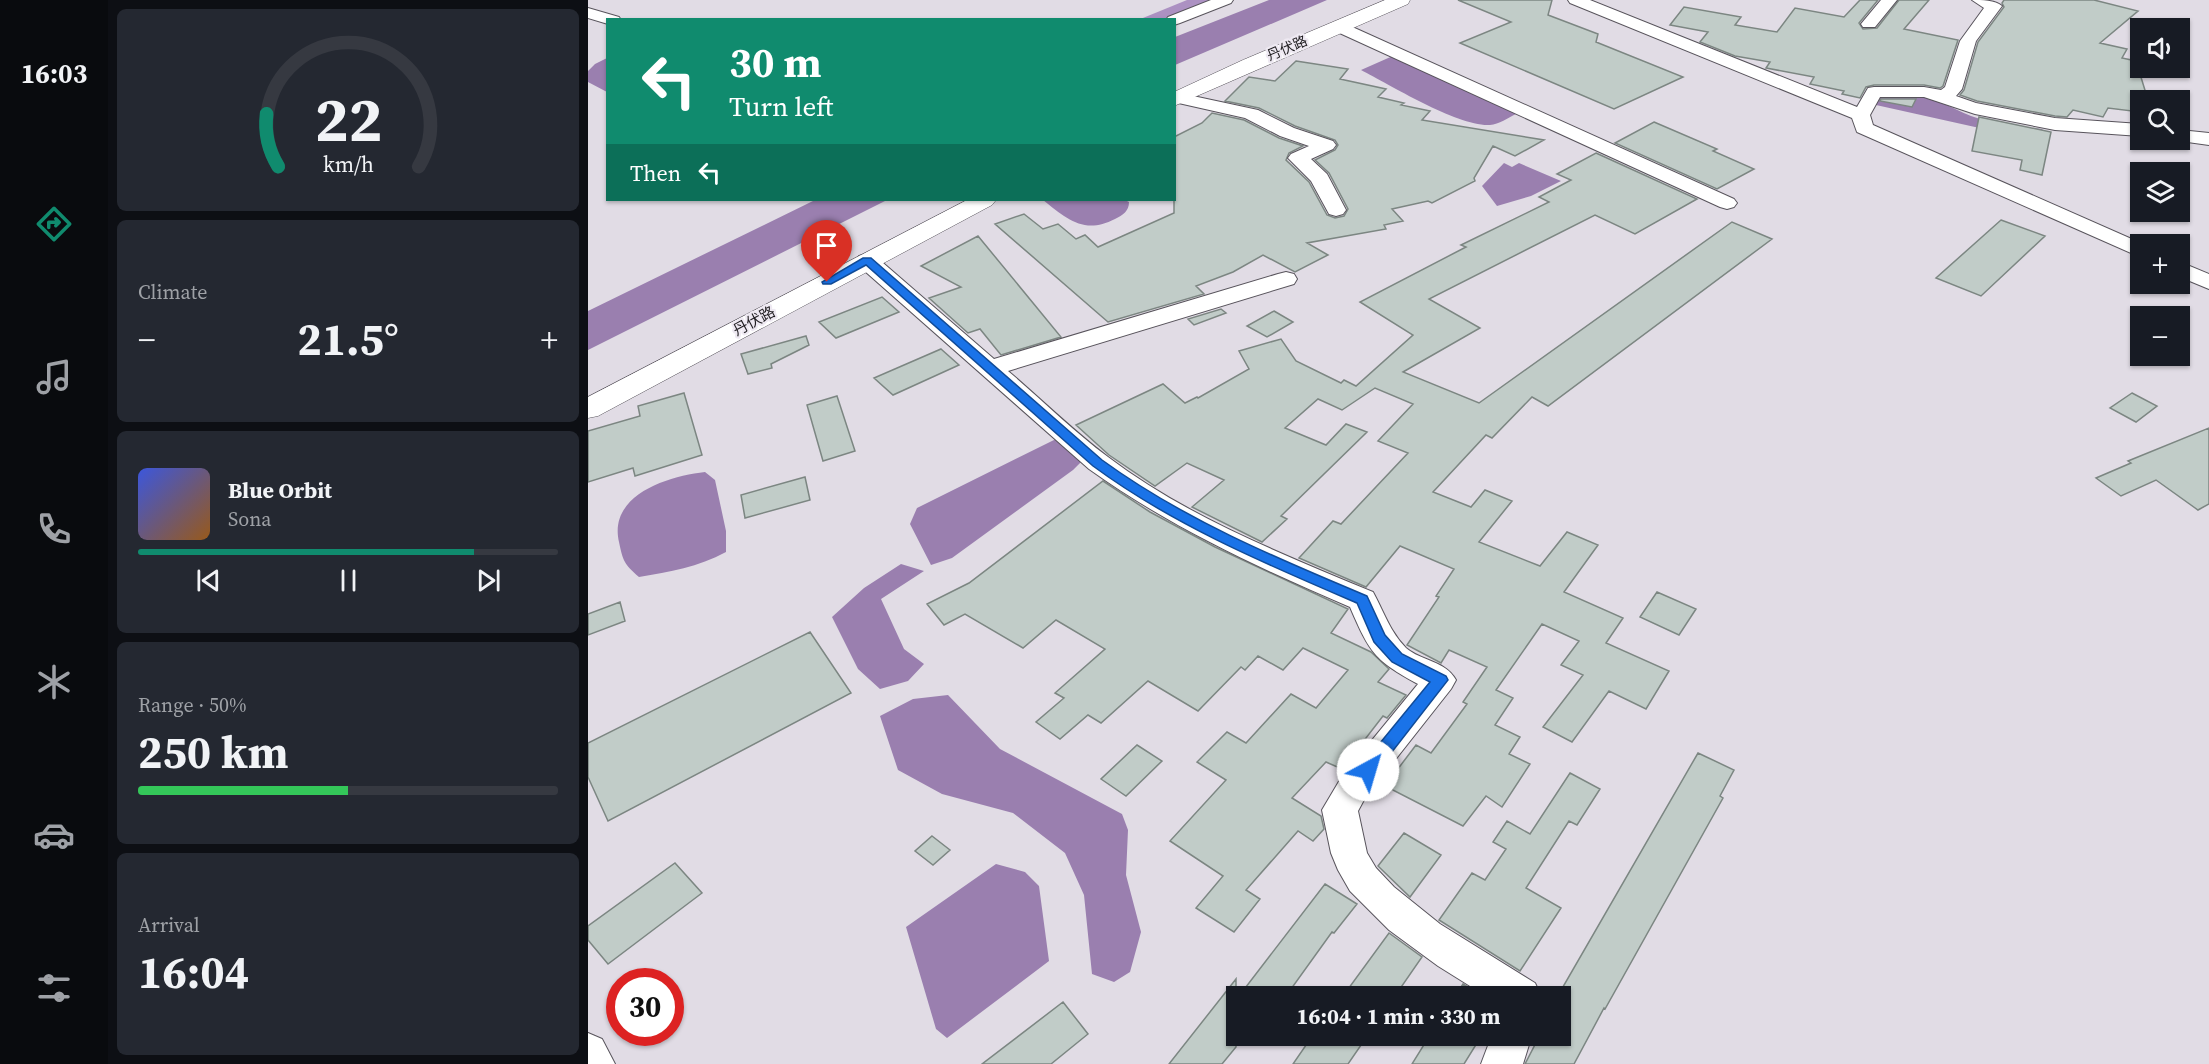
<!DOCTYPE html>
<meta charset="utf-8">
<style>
:root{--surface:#171b24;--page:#242831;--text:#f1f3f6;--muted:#9ea1a6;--line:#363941;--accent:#108b6e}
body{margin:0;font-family:"Source Serif 4","Noto Sans SC",serif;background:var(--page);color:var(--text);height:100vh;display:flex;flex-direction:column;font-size:22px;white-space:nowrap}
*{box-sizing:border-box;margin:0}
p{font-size:20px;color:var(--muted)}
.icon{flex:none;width:33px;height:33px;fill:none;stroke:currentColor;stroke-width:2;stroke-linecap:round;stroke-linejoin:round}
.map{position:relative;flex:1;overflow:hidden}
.details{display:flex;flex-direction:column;gap:9px;padding:9px;background:#0d0f14;width:480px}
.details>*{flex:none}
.banner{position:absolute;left:18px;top:18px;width:570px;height:183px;border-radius:0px;box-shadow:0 2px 4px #0004;background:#108b6e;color:#fff;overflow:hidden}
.fabs{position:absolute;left:1542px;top:18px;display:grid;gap:12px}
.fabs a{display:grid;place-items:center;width:60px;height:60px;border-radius:0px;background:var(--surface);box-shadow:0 2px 4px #0004;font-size:30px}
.speed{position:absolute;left:18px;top:968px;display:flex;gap:12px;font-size:30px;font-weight:700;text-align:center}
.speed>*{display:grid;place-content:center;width:78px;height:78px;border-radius:50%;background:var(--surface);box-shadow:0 2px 4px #0004;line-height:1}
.speed .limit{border:9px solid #d22;background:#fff;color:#111}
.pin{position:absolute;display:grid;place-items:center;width:51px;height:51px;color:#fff;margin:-62px -26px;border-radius:50% 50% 50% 0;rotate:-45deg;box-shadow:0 0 6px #0007}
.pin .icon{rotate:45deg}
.me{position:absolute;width:66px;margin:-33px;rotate:39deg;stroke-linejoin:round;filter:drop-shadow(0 0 4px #0008)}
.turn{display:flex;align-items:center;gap:21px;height:126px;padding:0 24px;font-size:27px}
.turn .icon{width:78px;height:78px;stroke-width:2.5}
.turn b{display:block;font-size:42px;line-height:51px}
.then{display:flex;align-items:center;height:57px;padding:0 24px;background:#0003;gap:12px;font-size:22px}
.big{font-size:45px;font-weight:700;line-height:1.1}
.details .card{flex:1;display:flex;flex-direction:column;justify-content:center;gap:9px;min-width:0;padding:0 21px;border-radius:9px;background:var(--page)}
.details .dial{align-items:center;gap:0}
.dial svg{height:156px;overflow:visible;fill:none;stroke:var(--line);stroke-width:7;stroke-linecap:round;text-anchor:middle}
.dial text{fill:var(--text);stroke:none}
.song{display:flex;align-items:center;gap:18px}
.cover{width:72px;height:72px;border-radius:9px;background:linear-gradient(135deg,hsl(230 70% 55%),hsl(30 70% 35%))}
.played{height:6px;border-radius:3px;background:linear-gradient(90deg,var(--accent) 80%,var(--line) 80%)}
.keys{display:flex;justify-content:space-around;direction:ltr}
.heat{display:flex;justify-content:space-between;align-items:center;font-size:33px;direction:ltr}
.charge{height:9px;border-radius:4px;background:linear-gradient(90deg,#34c759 50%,var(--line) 0)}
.trip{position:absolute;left:638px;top:986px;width:345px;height:60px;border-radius:0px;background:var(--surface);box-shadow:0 2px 4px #0004;font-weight:700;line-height:60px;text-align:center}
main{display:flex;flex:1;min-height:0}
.dock{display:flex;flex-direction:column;width:108px;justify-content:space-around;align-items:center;background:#090b0e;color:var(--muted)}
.dock .icon{width:42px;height:42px}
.dock .current{color:var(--accent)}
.dock b{font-size:27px;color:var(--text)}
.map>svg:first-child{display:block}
.forest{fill:#ac91c2}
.water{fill:#9a7faf}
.building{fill:#c1ccc8;stroke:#7c8682;stroke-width:1.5}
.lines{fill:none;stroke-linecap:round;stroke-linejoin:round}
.street-casing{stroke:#58545c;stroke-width:2}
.secondary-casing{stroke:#58545c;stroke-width:1}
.street{fill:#fff;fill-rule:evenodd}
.secondary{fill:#fff;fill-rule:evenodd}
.route{fill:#1a73e8;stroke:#114b97;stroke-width:1.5}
.labels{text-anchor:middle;stroke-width:4.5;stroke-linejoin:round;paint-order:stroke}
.far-street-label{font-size:14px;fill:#1e1c1f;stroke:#eee9f2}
.street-label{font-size:15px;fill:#1e1c1f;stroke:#eee9f2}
</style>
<main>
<nav class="dock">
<b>16:03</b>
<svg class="icon current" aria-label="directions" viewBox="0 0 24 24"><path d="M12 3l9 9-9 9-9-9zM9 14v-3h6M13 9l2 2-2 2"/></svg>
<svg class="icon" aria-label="music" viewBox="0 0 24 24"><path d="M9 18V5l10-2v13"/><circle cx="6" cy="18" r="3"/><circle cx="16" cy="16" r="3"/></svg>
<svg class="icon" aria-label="phone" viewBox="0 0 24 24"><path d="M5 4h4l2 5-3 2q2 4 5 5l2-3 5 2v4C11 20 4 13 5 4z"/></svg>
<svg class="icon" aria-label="climate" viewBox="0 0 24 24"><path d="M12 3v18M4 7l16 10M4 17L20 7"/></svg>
<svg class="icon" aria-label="car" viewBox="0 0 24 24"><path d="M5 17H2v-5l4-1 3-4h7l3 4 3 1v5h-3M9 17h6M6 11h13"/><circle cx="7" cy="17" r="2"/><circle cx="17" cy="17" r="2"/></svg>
<svg class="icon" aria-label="filters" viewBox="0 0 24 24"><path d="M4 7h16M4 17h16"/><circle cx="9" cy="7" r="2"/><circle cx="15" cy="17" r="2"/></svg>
</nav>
<section class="details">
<div class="card dial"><svg viewBox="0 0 100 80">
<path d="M14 69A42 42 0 1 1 86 69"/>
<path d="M14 69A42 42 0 0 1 8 42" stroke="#108b6e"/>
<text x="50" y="56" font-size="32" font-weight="700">22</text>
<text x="50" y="72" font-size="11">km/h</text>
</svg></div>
<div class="card"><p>Climate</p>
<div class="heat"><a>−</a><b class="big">21.5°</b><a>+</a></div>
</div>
<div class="card">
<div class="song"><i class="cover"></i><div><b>Blue Orbit</b><p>Sona</p></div></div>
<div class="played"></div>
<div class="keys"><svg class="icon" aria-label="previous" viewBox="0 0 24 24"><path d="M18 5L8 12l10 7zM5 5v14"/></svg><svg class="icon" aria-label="pause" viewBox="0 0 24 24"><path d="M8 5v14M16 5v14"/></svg><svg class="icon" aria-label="next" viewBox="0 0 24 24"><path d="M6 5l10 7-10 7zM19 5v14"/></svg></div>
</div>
<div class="card"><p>Range · 50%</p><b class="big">250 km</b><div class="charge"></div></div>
<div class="card"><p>Arrival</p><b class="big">16:04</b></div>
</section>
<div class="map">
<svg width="1621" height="1064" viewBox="0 0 1621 1064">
<rect width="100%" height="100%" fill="#e1dce5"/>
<path class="forest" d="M599,0h35l-52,19 -32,1z"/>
<path class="water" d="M681,0h58l-152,65v-28z
M807,55l119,55 2,4c-8,4 -17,10 -26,11 -31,2 -100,-40 -129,-55z
M19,58v34l-19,-10v-11l7,-7z
M1330,95c20,4 35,14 53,21 23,8 47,11 71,13l2,3 -42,1 -126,-28 4,-9z
M916,163l8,4 7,-4 42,18 -30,15 -34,10 -15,-20z
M227,200h72l-299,150v-39z
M455,200h82l4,2c0,9 -6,13 -14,17 -31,16 -48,0 -72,-19z
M468,439l26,22 -9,9 -121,88 -21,7 -21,-41 7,-16z
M117,472l10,8 11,51v21c-28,15 -56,20 -87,25 -15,-13 -16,-16 -20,-35 -11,-47 49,-66 86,-70z
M313,564l23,7 -43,28 23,50 20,15 -16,17 -28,8 -22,-20 -26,-52 32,-29z
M360,695l52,54 122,65 6,16 -2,45 15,57 -11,40 -16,10 -22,-8 -8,-79 -19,-42 -52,-40 -71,-19 -44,-24 -18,-54 33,-17z
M408,864l29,8 14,14 10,75 -102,77 -11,-9 -30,-102z"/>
<path class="building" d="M870,0h94l-4,15 50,19 -2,8 87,35 -69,32 -154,-66 51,-21z
M1272,0h18l-19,23 4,6 14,-1 22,-28h30l-25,29 54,11 -15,46 -3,2 -16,-3h-50l-8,2 -6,11 -18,-4 2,-3 -34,-7 4,-7 -48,-9 4,-6 -35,-6 -35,-14 8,-10 -38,-7 14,-18 57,10 -6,8 42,7 18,-24 49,9z
M1416,0h90l44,11 -38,32 27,6 -5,9 14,3 12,39h-8v12l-32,-4 -5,9 -30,-7 -6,7 -12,-1 -78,-15 -17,-6 4,-5 14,-48 26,-35 -2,-4z
M708,61l52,8 -8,10 46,10 -8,8 26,6 -3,2 29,6 -8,9 122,20 -29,16 -22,-10 -19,32 1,3 -43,22 -4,-2 -36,8 11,12 -19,4 2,4 -79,14 21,12 -33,17 -32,-17 -30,17 -37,14 8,8 -96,28 -113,-98 29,-10 19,15 15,-5 18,15 9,-4 13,12 76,-34v-76l28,-14 10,-10 32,7 35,18 24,8 -14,7 -3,7 23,22 18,33 8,3 9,-2 4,-7 -19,-36 -14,-13 20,-10 3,-5 -3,-5 -40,-14 -36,-18 -34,-7 24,-24 26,4z
M1293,99h35l-4,8 -32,-6z
M1391,117l72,15 -9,43 -22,-5 2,-10 -50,-9z
M1066,122l63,27 -4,2 41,18 -37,20 -102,-46z
M1008,153l101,46 -62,35 -40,-19 -166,84 51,29 -77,44 76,31 253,-181 40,17 -224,167 -16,-9 -40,41 -6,-3 -53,57 38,15 14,-17 27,11 -33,41 61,24 27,-34 31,13 -34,47 59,26 -17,25 63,28 -23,38 -37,-18 -37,51 -29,-15 40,-52 -22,-10 18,-24 -37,-17 -46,66 17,8 -18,27 25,12 -11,17 21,10 -28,43 -16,-11 -23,30 -78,-40 31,-41 15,8 36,-49 -4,-2 24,-35 -38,-17 -8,13 -34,-18 32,-48 -3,-1 18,-27 -54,-23 -34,41 -67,-29 34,-37 8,3 67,-71 -30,-12 35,-37 -38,-16 -33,22 -24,-11 -33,29 41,17 20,-21 21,8 -86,84 6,3 -25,23 -70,-35 32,-27 -37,-17 -32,23 -46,-31 -33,-30 87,-41 22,19 12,-6 1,1 51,-29 -10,-18 42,-12 15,22 45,22 3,-3 12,6 57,-51 -53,-33 106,-55 -5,-2 88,-43 -10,-5 32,-17 -14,-6z
M1413,220l44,16 -64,60 -45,-18z
M390,236l83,101 -60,18 -21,-26 -12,4 -39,-35 32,-11 -40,-21z
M294,297l17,15 -63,26 -17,-16z
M633,309l5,4 -32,12 -6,-6z
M686,311l19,11 -26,15 -20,-11z
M218,336l3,9 -38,19 1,4 -24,6 -7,-20z
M353,349l18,16 -66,30 -19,-17z
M96,393l18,62 -67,21 -2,-8 -45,14v-51l52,-15 -2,-10z
M1544,393l25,13 -21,16 -26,-14z
M249,396l18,55 -32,10 -16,-56z
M1621,428v76l-11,6 -42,-30 -35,16 -25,-18 35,-15 -3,-2z
M217,477l5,23 -65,18 -4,-23z
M515,481l47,31 65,35 133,62 -17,24 40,19 18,17 -11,13 28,13 -19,23 -4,-2 -41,53 -16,-7 -34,36 29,18 3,13 -11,12 -15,-10 -52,59 14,9 -26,33 -38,-24 27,-32 -53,-35 56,-61 -29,-18 30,-30 19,11 45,-49 25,14 32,-38 -45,-22 -20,22 -25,-14 -13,14 -4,-3 -43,44 -50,-30 -47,42 -13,-8 -28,24 -24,-17 28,-24 -9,-5 50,-44 -49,-29 -33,28 -58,-34 -21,11 -17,-21 42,-21z
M1069,592l39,17 -17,26 -39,-18z
M32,602l5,19 -37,14v-21z
M222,632l41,61 -243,128 -20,-44v-34z
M549,745l25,16 -36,35 -25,-17z
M1110,753l36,17 -14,26 3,2 -118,211 -1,-1 -30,56h-49l15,-29h20v-43z
M982,773l30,16 -23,36 -8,-4 -43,67 35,20 -41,63 -81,-51 33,-47 13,7 21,-31 -13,-7 14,-21 23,13z
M816,833l37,22 -31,42 -32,-31z
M344,836l18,14 -17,15 -18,-14z
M87,863l27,30 -94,71 -20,-24v-14z
M737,884l32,20 -23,29 -2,-1 -46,64h-47z
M801,933l33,24 -27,39h-52z
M648,979v68l-14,17h-53z
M875,984l19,12h-27z
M475,1002l25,32 -37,30h-69z
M725,1035l1,1 54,-1 -20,29h-55z
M842,1035h52l-18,29h-52z"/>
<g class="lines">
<defs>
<path id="street" d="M623,0h22l-2,3 -51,20 -6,2v-5h-8l2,-3z
M980,0h22l267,107 11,-19 6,-1h50l17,3 4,-3 15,-46 24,-33 -12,-8c10,0 23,0 30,6l-26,35 -14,48 -6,7 20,7 79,15 85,6v12l-85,-6 -80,-16 -51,-17h-44l-10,18 3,10 270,119h-3v13l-283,-125 -5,-14 -282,-115z
M1293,0h16l-22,27h-12l-2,-3z
M0,8l31,9 2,3h-13v4l-20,-6z
M751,21l395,178 3,4 -3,4 -7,2 -7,-2 -387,-177 -2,-4z
M591,93l79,17 36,18 39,13 3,4 -3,4 -22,10 16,15 19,36 -3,4 -7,2 -7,-2 -18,-33 -23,-23 3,-4 18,-8 -29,-10 -35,-18 -71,-16v-8z
M1592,130l29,3v12l-36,-5h7z
M279,254l8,2 119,103 284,-85 8,-2 8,2 3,5 -3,5 -286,87c33,28 65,60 100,86 79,60 174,97 265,135 11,20 17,40 33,56 15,13 40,13 50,32l-5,9 -86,109 -7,13 9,42 9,15 18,19 46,37 95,59 6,13h-55l-48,-30 -49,-36 -39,-39 -12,-21 -7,-17 -9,-43 19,-32 77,-94c-44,-24 -48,-31 -68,-77 -91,-39 -180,-80 -261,-138l-230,-203 -3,-5 3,-5z
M1592,262l29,12v15l-29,-12z
M0,1033l14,6 13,25h-27z
M904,1035h40l-9,29h-42z"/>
<path id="secondary" d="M797,0h25l-2,4 -234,102v-14l69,-32z
M379,200h29l-4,5 -394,211 -10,2v-21z"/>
</defs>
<use href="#street" class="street-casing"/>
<use href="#secondary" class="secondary-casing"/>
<use href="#street" class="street"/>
<use href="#secondary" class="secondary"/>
</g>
<path class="route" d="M275,258h8l231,202c81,59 174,98 265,136l18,39 17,19 44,22 2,4 -74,95 -6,2 -6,-2 -2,-5 2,-5 68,-83 -38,-20 -18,-20 -17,-39c-91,-39 -184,-78 -264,-137l-227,-201 -35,19h-8l-1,-2z"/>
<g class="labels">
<g class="far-street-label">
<text transform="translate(699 48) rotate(-23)" y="5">丹伏路</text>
</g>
<g class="street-label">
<text transform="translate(166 321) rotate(-28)" y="5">丹伏路</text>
</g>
</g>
</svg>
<div class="fabs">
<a><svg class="icon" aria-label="sound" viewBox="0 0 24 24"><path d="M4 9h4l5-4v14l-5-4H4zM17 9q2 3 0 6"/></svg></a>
<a><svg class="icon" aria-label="search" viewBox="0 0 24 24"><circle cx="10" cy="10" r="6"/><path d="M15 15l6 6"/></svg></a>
<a><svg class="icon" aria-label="layers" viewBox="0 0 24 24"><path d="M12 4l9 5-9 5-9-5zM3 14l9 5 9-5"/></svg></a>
<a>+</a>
<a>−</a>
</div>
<div class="speed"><div class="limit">30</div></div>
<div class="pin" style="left:239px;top:282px;background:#d93025"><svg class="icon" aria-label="arrive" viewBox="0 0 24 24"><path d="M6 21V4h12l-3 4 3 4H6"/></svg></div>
<svg class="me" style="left:780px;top:770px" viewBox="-20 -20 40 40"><circle r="19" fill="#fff"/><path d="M0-13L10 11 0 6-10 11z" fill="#1a73e8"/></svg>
<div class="trip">16:04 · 1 min · 330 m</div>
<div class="banner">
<div class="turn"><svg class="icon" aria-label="left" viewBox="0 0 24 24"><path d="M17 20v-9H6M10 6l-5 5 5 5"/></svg><div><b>30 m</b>Turn left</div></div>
<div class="then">Then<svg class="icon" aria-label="left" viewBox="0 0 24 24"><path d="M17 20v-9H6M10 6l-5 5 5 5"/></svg></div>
</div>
</div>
</main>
